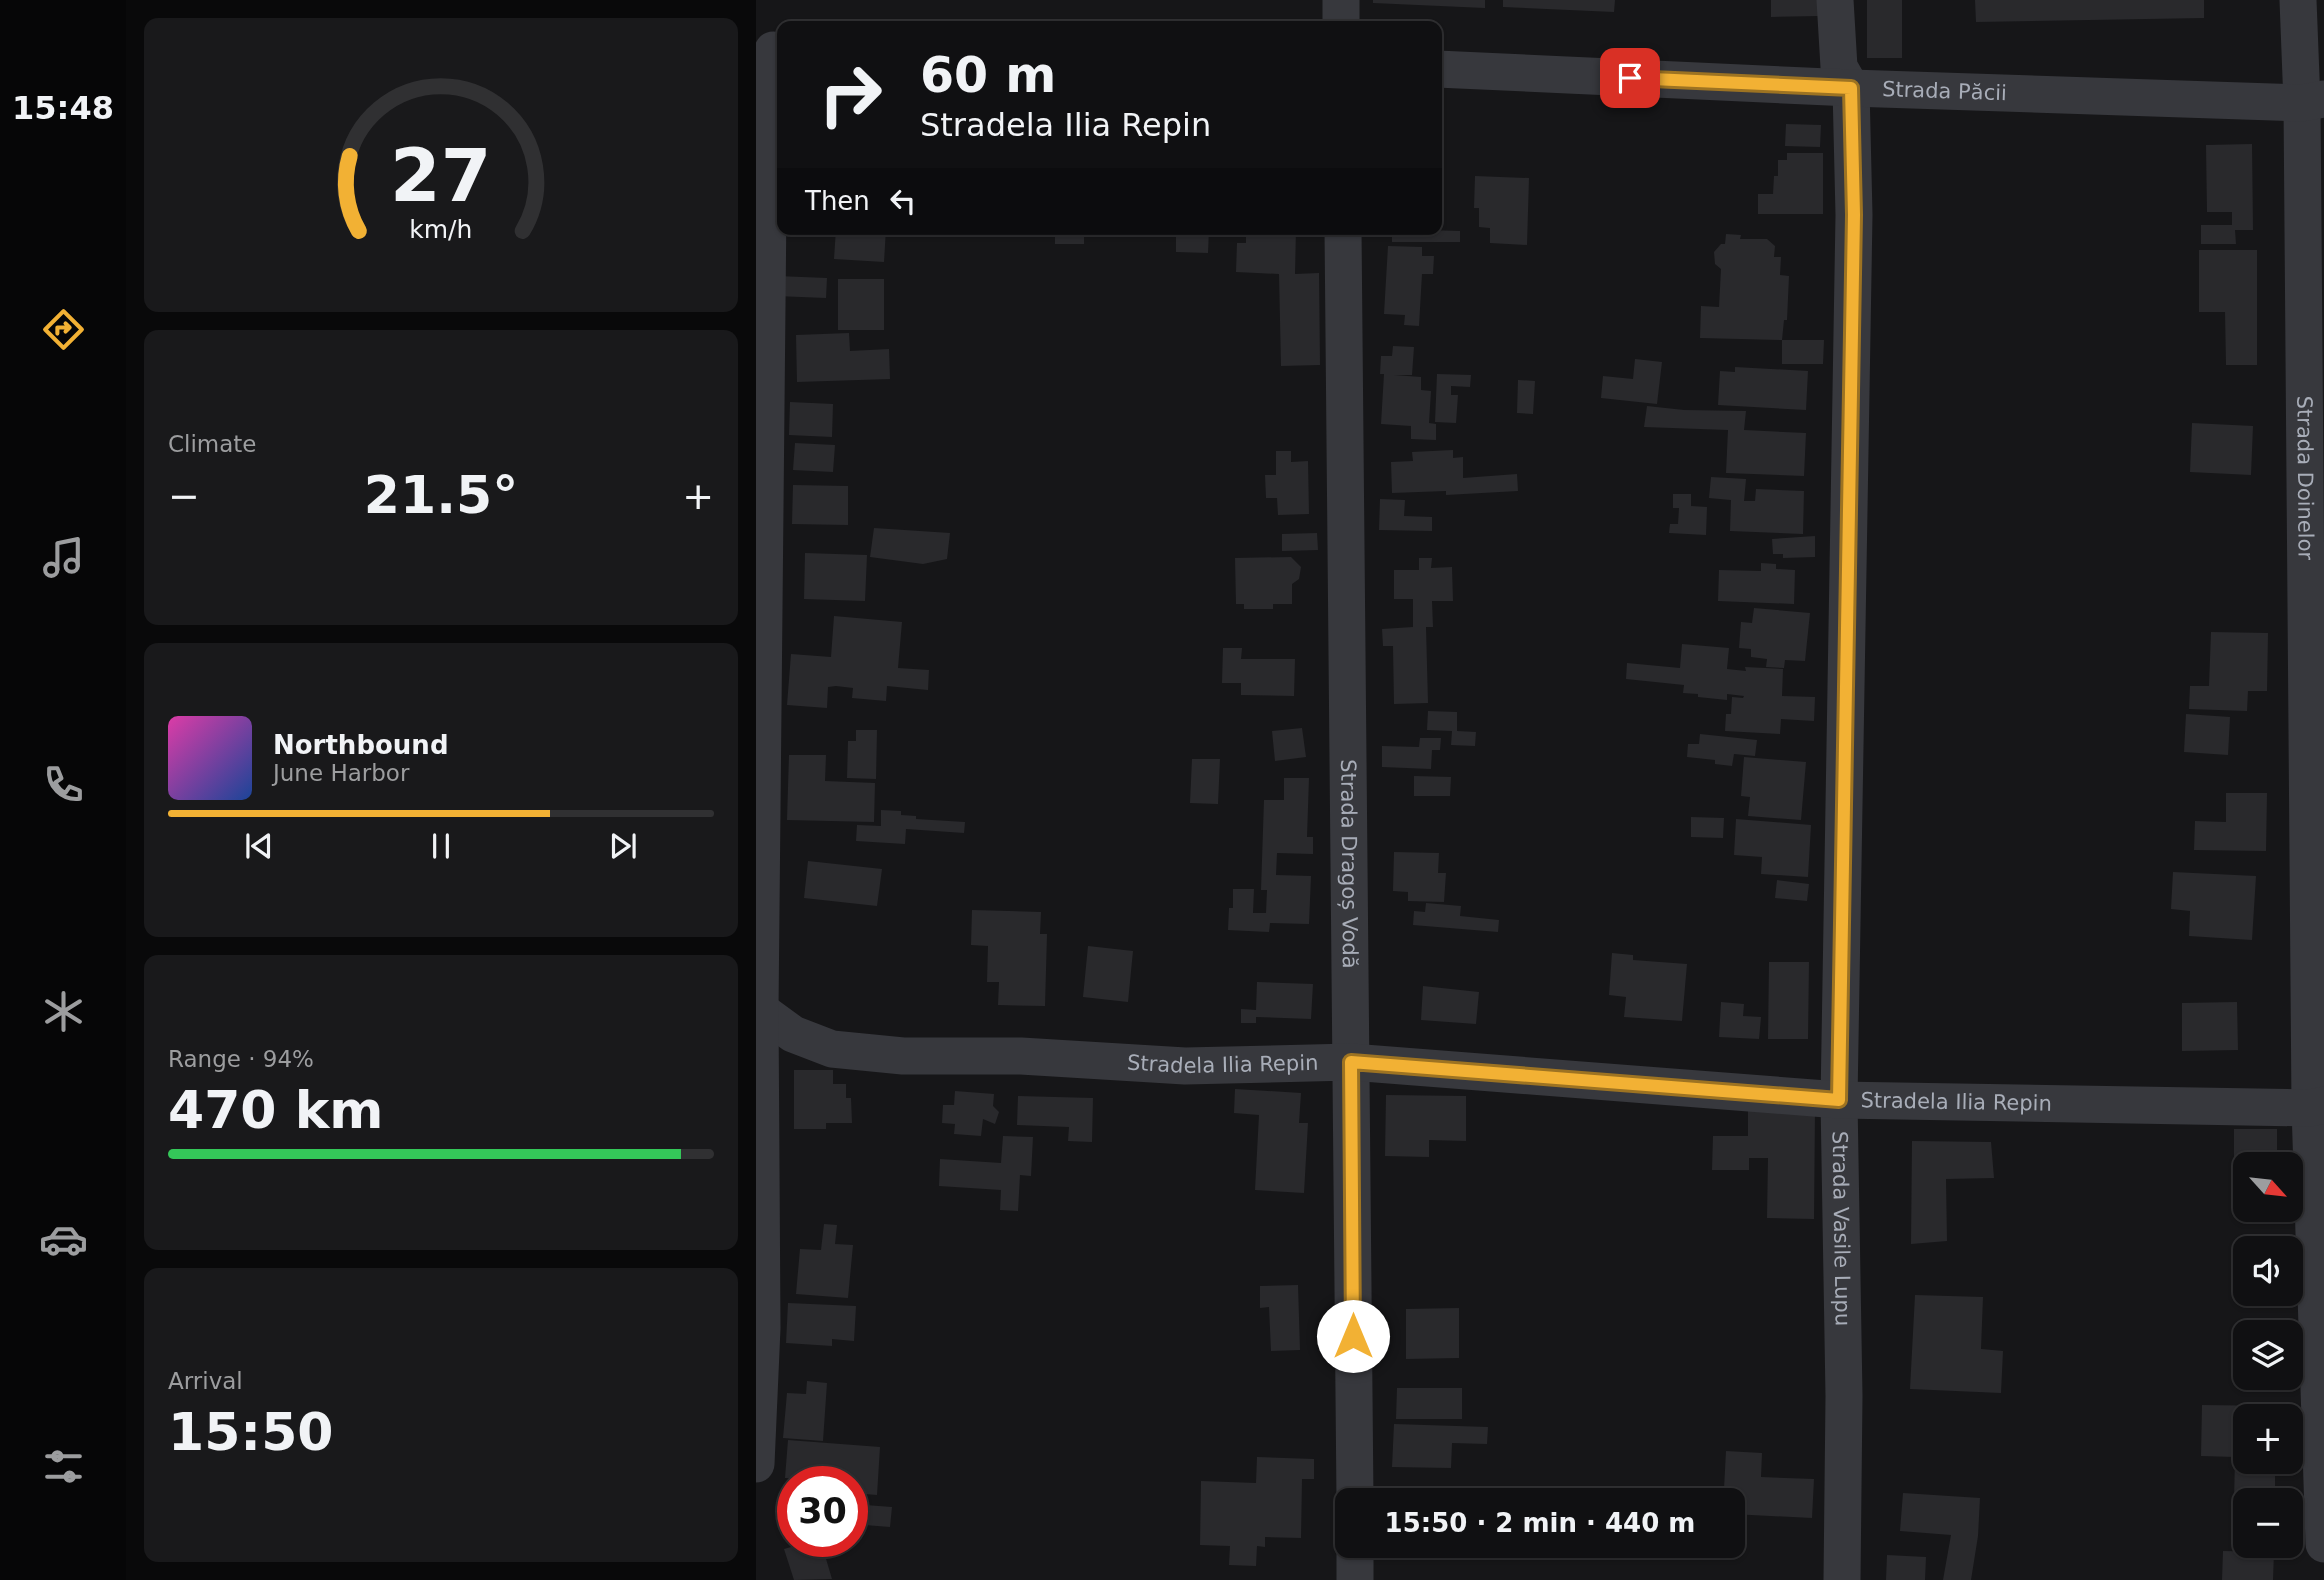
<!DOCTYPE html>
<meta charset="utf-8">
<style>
:root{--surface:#101012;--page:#19191b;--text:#f1f3f6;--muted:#9c9d9f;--line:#303032;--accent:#f2b134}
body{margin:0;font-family:"DejaVu Sans",sans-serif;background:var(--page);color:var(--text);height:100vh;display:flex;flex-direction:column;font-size:26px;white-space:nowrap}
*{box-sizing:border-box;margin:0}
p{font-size:23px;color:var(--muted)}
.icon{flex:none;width:38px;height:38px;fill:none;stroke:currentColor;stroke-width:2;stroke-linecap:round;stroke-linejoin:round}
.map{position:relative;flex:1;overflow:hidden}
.sheet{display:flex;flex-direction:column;gap:18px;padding:18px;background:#09090a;width:630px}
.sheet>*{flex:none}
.guide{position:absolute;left:21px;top:21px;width:665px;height:214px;border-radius:14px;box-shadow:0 2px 5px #0004,0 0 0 2px var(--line);background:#101012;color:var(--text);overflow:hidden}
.needle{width:46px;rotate:117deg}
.tools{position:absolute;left:1477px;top:1152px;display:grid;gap:14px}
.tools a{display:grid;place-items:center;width:70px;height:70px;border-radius:14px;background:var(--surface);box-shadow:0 2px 5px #0004,0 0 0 2px var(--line);font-size:35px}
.speed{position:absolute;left:21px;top:1466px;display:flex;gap:14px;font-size:35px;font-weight:700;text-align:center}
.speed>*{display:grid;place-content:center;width:91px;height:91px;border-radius:50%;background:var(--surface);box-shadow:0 2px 5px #0004,0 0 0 2px var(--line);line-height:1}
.speed .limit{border:10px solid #d22;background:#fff;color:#111}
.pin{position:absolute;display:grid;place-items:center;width:60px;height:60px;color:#fff;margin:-30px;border-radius:14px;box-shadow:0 4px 10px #0006}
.me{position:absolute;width:77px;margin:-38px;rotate:0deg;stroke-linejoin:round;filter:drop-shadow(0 0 5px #0008)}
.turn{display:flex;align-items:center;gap:24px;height:147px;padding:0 28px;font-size:32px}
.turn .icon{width:91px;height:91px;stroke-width:2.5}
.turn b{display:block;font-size:49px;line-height:60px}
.then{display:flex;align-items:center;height:66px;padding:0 28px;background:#0003;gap:14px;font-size:26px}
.big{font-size:52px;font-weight:700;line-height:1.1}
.sheet .card{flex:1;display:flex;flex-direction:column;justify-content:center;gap:10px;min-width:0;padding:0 24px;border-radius:14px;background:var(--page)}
.sheet .dial{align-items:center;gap:0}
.dial svg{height:182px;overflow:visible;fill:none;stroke:var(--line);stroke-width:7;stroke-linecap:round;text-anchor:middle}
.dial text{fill:var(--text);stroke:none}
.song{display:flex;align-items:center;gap:21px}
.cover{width:84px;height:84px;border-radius:10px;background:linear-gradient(135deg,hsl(320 70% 55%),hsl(220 70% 35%))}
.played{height:7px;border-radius:4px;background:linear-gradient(90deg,var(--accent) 70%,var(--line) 70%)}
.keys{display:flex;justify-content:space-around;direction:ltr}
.heat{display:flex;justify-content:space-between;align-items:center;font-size:38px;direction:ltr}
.charge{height:10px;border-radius:5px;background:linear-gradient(90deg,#34c759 94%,var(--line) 0)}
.trip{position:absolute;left:579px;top:1488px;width:410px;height:70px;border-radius:14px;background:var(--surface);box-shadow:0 2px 5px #0004,0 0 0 2px var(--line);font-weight:700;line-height:70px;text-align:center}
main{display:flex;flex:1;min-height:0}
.tabs{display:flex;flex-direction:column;width:126px;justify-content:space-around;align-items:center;background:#060607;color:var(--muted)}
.tabs .icon{width:49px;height:49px}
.tabs .on{color:var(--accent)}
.tabs b{font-size:32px;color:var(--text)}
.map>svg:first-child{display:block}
.building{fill:#29292c}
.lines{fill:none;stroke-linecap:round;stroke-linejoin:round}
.minor{stroke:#37383d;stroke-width:37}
.route-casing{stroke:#9d7322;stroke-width:18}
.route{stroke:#f2b134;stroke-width:12}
.labels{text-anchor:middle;stroke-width:7;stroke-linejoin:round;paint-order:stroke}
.street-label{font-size:21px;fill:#a8adb8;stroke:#111113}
</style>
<main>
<nav class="tabs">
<b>15:48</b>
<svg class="icon on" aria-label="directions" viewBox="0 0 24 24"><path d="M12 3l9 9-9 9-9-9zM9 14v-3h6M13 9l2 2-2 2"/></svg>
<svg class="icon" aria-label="music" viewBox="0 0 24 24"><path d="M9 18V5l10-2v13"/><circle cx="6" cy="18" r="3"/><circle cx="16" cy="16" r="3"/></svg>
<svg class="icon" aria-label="phone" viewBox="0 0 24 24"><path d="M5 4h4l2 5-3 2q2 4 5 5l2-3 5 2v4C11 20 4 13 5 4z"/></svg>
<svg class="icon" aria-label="climate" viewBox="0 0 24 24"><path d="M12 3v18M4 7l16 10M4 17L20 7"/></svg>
<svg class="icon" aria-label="car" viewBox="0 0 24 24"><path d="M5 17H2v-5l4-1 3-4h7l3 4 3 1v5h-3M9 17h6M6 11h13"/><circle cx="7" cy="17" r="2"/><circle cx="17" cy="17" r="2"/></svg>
<svg class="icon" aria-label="filters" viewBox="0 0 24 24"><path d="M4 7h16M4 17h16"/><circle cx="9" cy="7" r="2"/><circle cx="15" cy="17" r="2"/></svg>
</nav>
<section class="sheet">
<div class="card dial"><svg viewBox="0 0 100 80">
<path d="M14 69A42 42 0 1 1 86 69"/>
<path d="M14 69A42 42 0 0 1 10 36" stroke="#f2b134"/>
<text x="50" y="56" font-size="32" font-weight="700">27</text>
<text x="50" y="72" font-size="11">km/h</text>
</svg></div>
<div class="card"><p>Climate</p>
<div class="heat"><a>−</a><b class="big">21.5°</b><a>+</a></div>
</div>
<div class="card">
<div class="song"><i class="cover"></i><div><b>Northbound</b><p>June Harbor</p></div></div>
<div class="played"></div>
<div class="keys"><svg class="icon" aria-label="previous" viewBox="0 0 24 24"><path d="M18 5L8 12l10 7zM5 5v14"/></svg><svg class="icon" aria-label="pause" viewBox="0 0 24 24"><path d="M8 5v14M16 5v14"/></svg><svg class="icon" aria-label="next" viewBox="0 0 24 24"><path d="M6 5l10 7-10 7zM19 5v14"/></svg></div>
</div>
<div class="card"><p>Range · 94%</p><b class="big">470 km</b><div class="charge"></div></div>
<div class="card"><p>Arrival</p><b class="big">15:50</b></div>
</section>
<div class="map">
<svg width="1568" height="1580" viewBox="0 0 1568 1580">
<rect width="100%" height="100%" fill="#161618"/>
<path class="building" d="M617,0h112v8l-112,-5z
M747,0h112l-1,12 -111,-5z
M1015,0h48v16l-48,1z
M1111,0h35v58h-35z
M1219,0h229v18l-228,4z
M1030,124l35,1 -1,22 -35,-1z
M1496,144l1,86h-18l1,14h-35v-19h31v-13h-25l-1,-67z
M1031,153h36v61h-65v-20h15l1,-18h4v-16h9z
M719,176l54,2 -2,67 -37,-2v-15l-11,-1v-19h-5z
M80,229h50l-2,33 -50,-3z
M299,229h29v15h-29z
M420,229h33l-1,24 -32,-1z
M490,229h50l-1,45 24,-1 1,92 -39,1 -2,-92 -43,-2 1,-29h9z
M636,229l68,2v11h-68z
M970,234l15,1 -1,4h27l8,7 -1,11h7l-1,18 9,1 -2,44h-3l-2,20 -82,-2 1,-32 18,1 2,-38 -6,-5 -1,-12 7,-8h4z
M632,246l34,1v9h12l-1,18h-11l-3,52 -15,-1 1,-10 -21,-1z
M1443,250h58v115h-31l-1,-53h-26z
M21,276l50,2 -1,20 -50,-2z
M82,279h46v51h-46z
M93,333l1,18 39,-2 1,30 -93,3 -1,-47z
M1026,340h42l-1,24h-41z
M637,346l21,1 -2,28h-18l27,2v13l10,1 -2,32 7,1v16l-25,-1v-13l-30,-2 3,-50h-4l1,-18h11z
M879,359l27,3 -5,42 -56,-6 2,-22 30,3z
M979,367l73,4 -2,39 -88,-5 2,-34 15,1z
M681,374l34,1 -1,12 -19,-1v9h7l-2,28 -21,-1z
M762,380l17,1 -2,33 -16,-1z
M34,402l43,2 -1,33 -43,-2z
M891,406l37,4 62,1 -2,19 62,3 -2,43 -78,-3 2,-43 -84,-3z
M1436,423l61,3 -2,49 -61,-3z
M39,443l40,2 -2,27 -40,-2z
M697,450v8l10,-1v21l54,-4 1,17 -72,4v-4l-54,2 -1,-31 22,-1 -1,-9z
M520,451h15v11l17,-1 1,53 -31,1 -1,-17h-11l-1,-23h11z
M955,477l35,2 -2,22h11l1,-12 48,2 -1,43 -73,-3 1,-31 -22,-2z
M37,485l55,1v39l-56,-1z
M917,494h18v12l16,1 -1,28 -37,-2 1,-9h8l1,-16h-6z
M624,499l25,1 -1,16 28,1v14l-53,-1z
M118,528l76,5 -3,26 -24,5 -53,-7z
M561,533l1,17 -36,1v-17z
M1059,536v21l-32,1v-4h-10l-1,-15z
M49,553l62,2 -2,46 -61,-2z
M535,557l10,10 -2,12 -7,5v20h-19v5h-29v-5h-8l-1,-46z
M663,558h13l-1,10 21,-1 1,34h-21l1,26h-7l2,76 -34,1 -1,-58h-10l-1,-17 31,-2v-28h-19v-29h25z
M1005,563l15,1v5l19,1 -1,34 -76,-3 1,-31 42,1z
M998,608l56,5 -5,48 -20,-1 -1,8 -18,-1 1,-8 -16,-2v-8l-12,-1 2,-26 11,1z
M78,616l68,6 -4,46 31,2 -1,20 -41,-4 -1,15 -34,-3 1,-10 -17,-2 -8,1 -1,21 -40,-3 4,-51 40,3z
M1455,632l57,1 -1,58h-19l-1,20 -58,-2 1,-23h19z
M926,644l47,4 -2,21 19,2 -1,-4 38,2 -1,27 33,1 -1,24 -33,-2 -1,15 -55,-3 1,-17h5l1,-17 11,1 1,-2 -17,-2v6l-29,-3v-3l-15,-1 1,-8 -58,-6 1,-16 53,5z
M467,648h19l-1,11h54l-1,37 -53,-1v-12h-19z
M672,711l29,1v19l19,1 -1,14 -24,-1 1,-14 -25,-1z
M1430,714l44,3 -2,38 -44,-3z
M546,728l4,29 -31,4 -3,-30z
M100,730h21l-1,49 -29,-1 1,-37h8z
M944,734l57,6 -2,16 -21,-2 -2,12 -17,-2v-4l-28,-3 1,-13h11z
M664,738h21l-1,12h-8l-1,19 -49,-2v-21l37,1z
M33,755h37l-1,26 50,2 -1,39 -87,-2z
M988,757l62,5 -5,58 -53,-4 2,-19 -9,-1z
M436,759h28l-2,45 -28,-1z
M658,776l37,1 -1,19h-36z
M528,778h25l-2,59h6v17l-36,-1 -1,22 35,1 -2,48 -39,-1 -1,9 -41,-2 1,-22h4v-19h21l-1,24h13l1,-23h-6l3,-90h20z
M1470,793h41l-1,58 -72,-1 1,-29 31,1z
M125,810l20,1v4l15,1v3l49,3 -1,11 -58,-4 -1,15 -49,-3 1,-16 24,1z
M935,817l33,1 -1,20 -32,-1z
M980,819l75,6 -3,52 -47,-3 1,-17 -28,-2z
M638,852l45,1 -1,20h8l-2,29 -36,-1v-9l-15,-1z
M52,861l74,8 -5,37 -73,-8z
M1417,872l83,4 -4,64 -63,-4 1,-25 -19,-2z
M1021,880l32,4 -2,17 -32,-3z
M670,903l35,3 -1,10 39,4 -1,12 -85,-7 1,-14 11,1z
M216,910l69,2 -1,22h7l-2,72 -47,-1 1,-23h-12l1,-36 -17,-1z
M332,946l45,5 -5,51 -45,-5z
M856,953l21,2v5l54,4 -5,57 -58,-4 2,-20 -17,-2z
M1013,962h40l-1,77h-40z
M501,982l56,2 -2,35 -55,-2v6h-15v-14l15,1z
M667,986l56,6 -3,32 -55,-4z
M965,1002l23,2 -1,12 18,1 -2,22 -40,-2z
M1481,1002l1,48 -56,1v-48z
M38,1070h39v14h13v14h5l1,25h-26v6h-32z
M479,1089l66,4 -2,30h9l-4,70 -49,-3 4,-75 -25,-2z
M199,1091l39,3 -1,12 6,6 -4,12 -12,-5 -2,17 -27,-2 1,-10 -13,-1 1,-18h11z
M630,1095l80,1v45l-37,-1v17l-44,-1z
M262,1096l75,2 -1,44 -24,-1 1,-14 -52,-2z
M992,1109h67l-1,110 -47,-1 1,-60h-19v12h-37l1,-34h35z
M1478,1129h43v35h-32v31h-11z
M247,1136l30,1 -2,39 -11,-1 -2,36 -18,-1 1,-20 -62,-4 1,-27 61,4z
M1156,1141l79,1 3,36 -48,1 1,62 -36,3z
M68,1224l13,1 -2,19 18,1 -5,53 -52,-4 4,-45 21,1z
M542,1285l2,65 -29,1 -2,-44 -9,1v-22z
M1159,1295l68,2 -2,52 22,2 -2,42 -91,-4z
M32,1303l68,3 -2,35 -22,-2v7l-46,-3z
M703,1308v50l-53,1v-50z
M1478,1350l11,1v19l-12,-1z
M51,1381l20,2 -4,58 -40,-3 4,-45 19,1z
M641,1388h65v31h-66z
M1446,1405l75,1v10h-32v45h30v39l-41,1 1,-44 -34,-1z
M638,1424l94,3 -1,17 -35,-1 -1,25 -59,-1z
M32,1440l92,7 -3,48 -25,-2v-11l-67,-4z
M970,1451l36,2 -1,24 53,2 -2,39 -80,-4v-14h-60v-14l52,3z
M501,1457l57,2v20h-12l-1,59 -36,-1v10l-8,-1 -1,20 -27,-1 1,-19 -30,-1 1,-64 55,2z
M1147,1493l77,5 -2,38 -7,44h-28l8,-45 -51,-4z
M27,1497l10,1v22l-12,-1z
M96,1504l40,3 -2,20 -38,-3z
M52,1542h13l11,37 -38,1 -10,-31z
M1467,1551l51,1 -1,28h-51z
M1131,1555l39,2 -1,23h-39z"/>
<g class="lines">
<g class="minor">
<path id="s1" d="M1079,0l4,67 12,21 3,127 -15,885 5,296 -2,184"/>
<path id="s2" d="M1542,0l4,103 8,1005 14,436"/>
<path d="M585,26v-26"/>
<path id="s3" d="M681,69l414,19 451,15 22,-4"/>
<path id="s4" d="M587,229l12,1271"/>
<path id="s5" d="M4,1010l33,24 39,15 71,7h118l164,10 166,-4 488,38 471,8 14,-3"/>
<path d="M0,1464l6,-136 -2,-318 8,-805 5,-155"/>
<path d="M599,1545v35"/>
</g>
</g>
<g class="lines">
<defs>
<path id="route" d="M597,1336l-2,-274 488,38 15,-885 -3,-127 -221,-10"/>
</defs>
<use href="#route" class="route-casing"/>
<use href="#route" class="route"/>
</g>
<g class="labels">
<g class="street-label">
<text dy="7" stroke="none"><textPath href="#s3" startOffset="508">Strada Păcii</textPath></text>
<text dy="7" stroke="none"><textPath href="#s2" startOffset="478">Strada Doinelor</textPath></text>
<text dy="7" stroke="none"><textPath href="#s4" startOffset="635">Strada Dragoș Vodă</textPath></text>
<text dy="7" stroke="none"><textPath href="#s5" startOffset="474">Stradela Ilia Repin</textPath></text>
<text dy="7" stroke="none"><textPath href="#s5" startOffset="1209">Stradela Ilia Repin</textPath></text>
<text dy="7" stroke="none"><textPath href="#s1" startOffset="1232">Strada Vasile Lupu</textPath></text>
</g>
</g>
</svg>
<div class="tools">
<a><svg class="needle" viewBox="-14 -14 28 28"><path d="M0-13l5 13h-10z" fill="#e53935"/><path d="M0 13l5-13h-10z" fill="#9c9d9f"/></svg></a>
<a><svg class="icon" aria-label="sound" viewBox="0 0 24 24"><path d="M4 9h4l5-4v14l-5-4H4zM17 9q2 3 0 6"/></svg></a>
<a><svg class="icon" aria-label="layers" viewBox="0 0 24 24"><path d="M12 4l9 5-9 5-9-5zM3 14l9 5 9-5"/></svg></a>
<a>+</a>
<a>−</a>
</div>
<div class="speed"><div class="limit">30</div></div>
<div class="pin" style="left:874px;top:78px;background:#d93025"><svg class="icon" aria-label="arrive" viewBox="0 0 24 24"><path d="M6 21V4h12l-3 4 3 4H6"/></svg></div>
<svg class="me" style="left:597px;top:1336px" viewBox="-20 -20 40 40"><circle r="19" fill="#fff"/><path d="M0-13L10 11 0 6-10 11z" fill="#f2b134"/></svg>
<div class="trip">15:50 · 2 min · 440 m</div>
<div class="guide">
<div class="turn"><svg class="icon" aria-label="right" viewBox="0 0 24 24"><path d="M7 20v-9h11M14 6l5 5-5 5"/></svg><div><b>60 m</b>Stradela Ilia Repin</div></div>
<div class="then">Then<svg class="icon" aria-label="left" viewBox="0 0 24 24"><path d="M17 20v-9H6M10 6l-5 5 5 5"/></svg></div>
</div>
</div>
</main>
